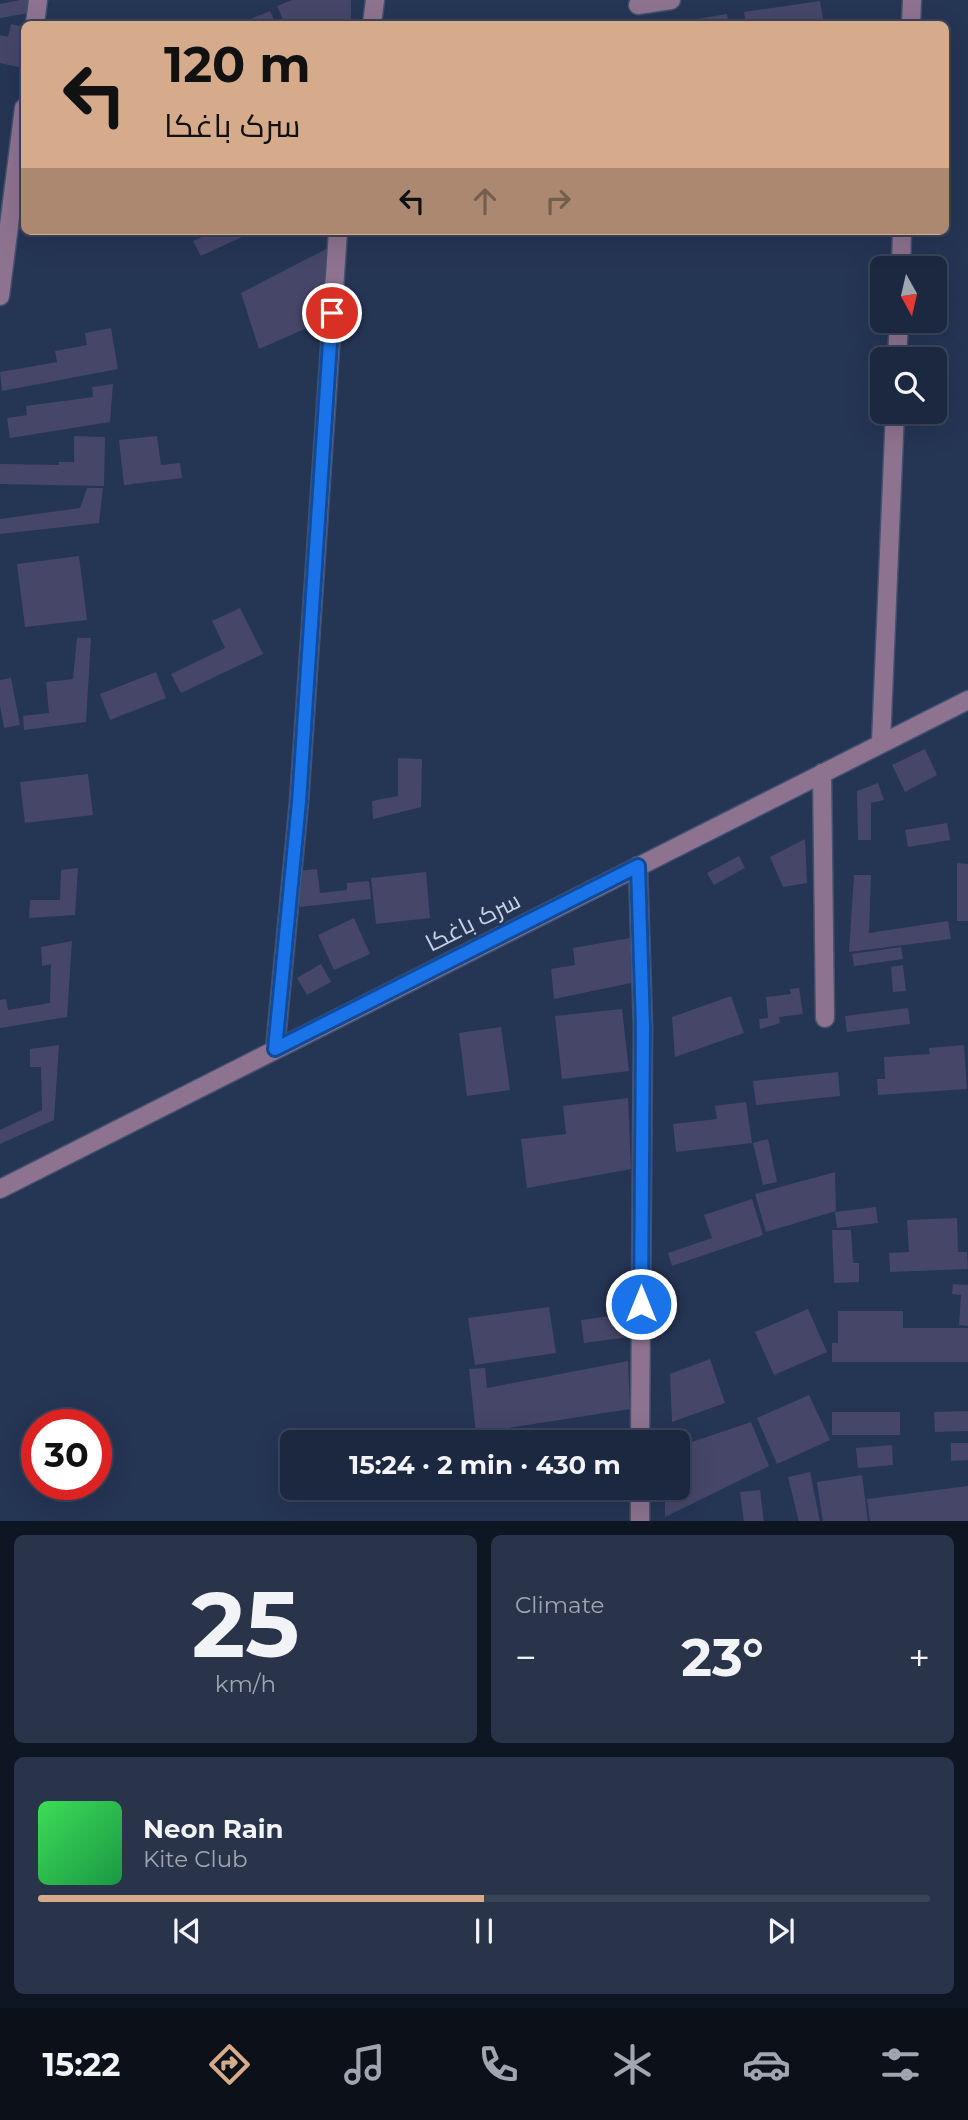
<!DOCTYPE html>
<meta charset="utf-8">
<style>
:root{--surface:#1c283f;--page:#29344a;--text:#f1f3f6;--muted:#a0a6b0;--line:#3a4459;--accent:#d6ab8b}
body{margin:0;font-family:Montserrat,Cairo,sans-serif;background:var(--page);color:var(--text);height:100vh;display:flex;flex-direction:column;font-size:26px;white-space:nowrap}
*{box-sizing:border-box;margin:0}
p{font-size:23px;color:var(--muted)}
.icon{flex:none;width:38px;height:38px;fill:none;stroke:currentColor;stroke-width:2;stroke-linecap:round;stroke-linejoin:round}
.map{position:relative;height:1521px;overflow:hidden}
.sheet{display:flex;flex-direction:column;gap:14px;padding:14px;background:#0f1623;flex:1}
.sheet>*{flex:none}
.hud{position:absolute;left:21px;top:21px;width:928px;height:214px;border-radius:10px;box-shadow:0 7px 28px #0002,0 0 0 2px var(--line);background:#d6ab8b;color:#111;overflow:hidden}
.needle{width:46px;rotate:172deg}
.controls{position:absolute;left:870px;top:256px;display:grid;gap:14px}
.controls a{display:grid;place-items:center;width:77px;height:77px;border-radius:10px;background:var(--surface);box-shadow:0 7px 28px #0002,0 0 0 2px var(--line);font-size:35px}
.speed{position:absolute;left:21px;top:1409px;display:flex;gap:14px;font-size:35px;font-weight:700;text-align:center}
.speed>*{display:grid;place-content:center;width:91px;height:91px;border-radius:50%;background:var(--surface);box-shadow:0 7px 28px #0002,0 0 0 2px var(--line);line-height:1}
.speed .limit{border:10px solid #d22;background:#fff;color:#111}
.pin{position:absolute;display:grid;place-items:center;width:60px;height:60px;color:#fff;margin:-30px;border:4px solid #fff;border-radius:50%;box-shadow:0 2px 7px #0007}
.me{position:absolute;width:77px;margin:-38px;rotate:0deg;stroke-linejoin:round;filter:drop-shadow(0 0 5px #0008)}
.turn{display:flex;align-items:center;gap:24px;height:147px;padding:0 28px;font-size:32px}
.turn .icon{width:91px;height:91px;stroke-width:2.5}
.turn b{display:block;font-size:49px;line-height:60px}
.lanes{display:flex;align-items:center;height:66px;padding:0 28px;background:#0003;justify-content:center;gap:35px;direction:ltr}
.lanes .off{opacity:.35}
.big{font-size:52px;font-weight:700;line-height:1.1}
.sheet .tile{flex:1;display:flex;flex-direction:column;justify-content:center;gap:10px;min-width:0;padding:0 24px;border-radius:10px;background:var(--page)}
.sheet .dial{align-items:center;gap:0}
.dial b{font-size:91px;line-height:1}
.song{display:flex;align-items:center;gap:21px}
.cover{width:84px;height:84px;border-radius:10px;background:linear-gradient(135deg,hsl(130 70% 55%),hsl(140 70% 35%))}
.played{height:7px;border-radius:4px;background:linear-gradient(90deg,var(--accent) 50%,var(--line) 50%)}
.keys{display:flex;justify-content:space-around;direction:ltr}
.heat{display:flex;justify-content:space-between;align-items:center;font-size:38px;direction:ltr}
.sheet .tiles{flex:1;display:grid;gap:14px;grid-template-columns:1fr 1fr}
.tile:last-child{grid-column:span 2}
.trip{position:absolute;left:280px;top:1430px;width:410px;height:70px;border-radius:10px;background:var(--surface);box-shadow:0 7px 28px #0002,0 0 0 2px var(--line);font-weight:700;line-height:70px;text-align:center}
.menu{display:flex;height:112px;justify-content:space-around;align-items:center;background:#0b1019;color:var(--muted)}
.menu .icon{width:49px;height:49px}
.menu .current{color:var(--accent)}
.menu b{font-size:32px;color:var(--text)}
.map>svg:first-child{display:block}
.building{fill:#464669}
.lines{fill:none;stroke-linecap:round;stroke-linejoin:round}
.minor-casing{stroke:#42516e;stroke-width:21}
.minor{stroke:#8d738f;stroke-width:18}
.route-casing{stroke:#114b97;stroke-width:18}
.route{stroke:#1a73e8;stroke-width:12}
.labels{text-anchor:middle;stroke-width:5;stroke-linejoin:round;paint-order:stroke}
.street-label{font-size:24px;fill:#c8d2e6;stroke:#253554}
</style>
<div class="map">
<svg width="968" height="1522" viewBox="0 0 968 1522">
<rect width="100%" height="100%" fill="#253554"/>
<path class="building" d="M20,0h16l-1,12 -35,6v-14z
M292,0h59v24h-66l-8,-18z
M820,1l4,23h-78l-2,-12z
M270,11l6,13h-38z
M727,14l2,10h-45v-3z
M11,24l13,3 -1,41 -23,-5v-28l8,2z
M215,231h40l-54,25 -8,-15z
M328,248l-5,73 -64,28 -18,-56z
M111,328l7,41 -116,22 -2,-19 57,-10 -2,-11 32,-6 -2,-12z
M113,384l-3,38 -100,16 -3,-20 20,-3 -1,-9 67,-9 -1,-10z
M74,436l31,1 -1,49 -104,-2v-20l59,1v-3h15z
M157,436l4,29 19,-2 2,15 -58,7 -5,-45z
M87,488h16l-4,35 -99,11v-15l80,-11z
M79,556l8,64 -62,7 -8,-63z
M240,608l23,46 -82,39 -10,-19 54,-26 -13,-27z
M77,638h14l-5,84 -62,8 -1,-14 26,-3 -3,-31 27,-3z
M156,672l10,26 -56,22 -10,-26z
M11,678l9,47 -16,3 -4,-23v-25z
M925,749l12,26 -32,17 -13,-27z
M398,758l24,1 -1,48 -48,12 -1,-18 26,-5z
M88,774l5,41 -68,8 -5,-41z
M878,783l6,17 -13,3v37h-13l-1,-49z
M947,823l3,17 -42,7 -3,-17z
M805,839l2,44 -24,4 -13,-30z
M739,856l6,12 -31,17 -7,-12z
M957,863l11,1v57h-11z
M78,868l-3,47 -46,3 1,-18h30l1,-30z
M317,869l3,24 27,-3v-7l22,-2 2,18 -71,8 -4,-36z
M426,872l4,46 -54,6 -5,-46z
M854,875h17l-2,58 79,-12 3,18 -102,13z
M354,918l16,36 -36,16 -16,-35z
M630,938l1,45 -77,16 -3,-30 24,-4 -2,-17z
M72,941l-5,76 -67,11v-28l6,-1 2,11 42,-7 1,-39 -9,2 -1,-19z
M901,947l2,12 -49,7 -2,-12z
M321,964l10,18 -24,13 -10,-17z
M903,965l3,26 -13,1 -2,-25z
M799,988l4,26 -24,3 1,6 -20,6 -1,-10 9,-1 -2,-21 25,-3 -1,-5z
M731,996l13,37 -69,24 -3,-40z
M908,1008l2,16 -63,8 -2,-16z
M622,1009l7,62 -67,8 -7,-63z
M501,1027l9,63 -43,6 -8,-63z
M59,1045l-5,75 -54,24v-14l42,-20 -1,-43h-11v-18z
M964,1045l3,44 -89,6 -1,-16h8l-1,-22 46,-3 -1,-6z
M838,1072l2,24 -84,9 -3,-24z
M628,1098l3,71 -104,19 -6,-49 45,-5 -3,-28z
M746,1102l6,41 -76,9 -3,-28 44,-5 -2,-13z
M768,1139l9,43 -14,3 -10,-42z
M835,1172l1,39 -70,21 -11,-38z
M752,1199l11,36 -91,31 -4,-13 44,-15 -8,-23z
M876,1207l2,16 -41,5 -2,-16z
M957,1218l1,34h9l1,17 -78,3 -1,-19 20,-1 -2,-32z
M832,1230h19l2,33h6v19l-25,1z
M953,1284l15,1v41l-9,-1 2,-30 -9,-1z
M549,1307l7,46 -81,12 -7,-47z
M808,1309l19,43 -53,23 -19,-43z
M838,1311h65v17h65v34h-136v-19h6z
M625,1314l4,23 -45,6 -3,-23z
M710,1359l15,44 -53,19 -2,-48z
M628,1361l2,48 -154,24 -7,-64 16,-1 2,20z
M809,1395l21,45 -53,24 -20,-46z
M968,1411v20l-33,1 -1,-20z
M832,1412h68v23h-68z
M751,1422l18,44 -104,51v-29h12v-41z
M628,1429v13h-19l1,-10z
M951,1443h17v17l-17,1z
M892,1445l1,20 -35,3 -2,-20z
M810,1472l10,50h-21l-11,-45z
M862,1475l6,47h-45l-6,-40z
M968,1486v36h-98l-3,-23z
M475,1488h43v1l-41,8z
M760,1490l4,32h-20l-4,-30z"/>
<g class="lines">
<defs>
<path id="minor" d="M638,5l33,-5
M35,24l3,-24
M372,24l3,-24
M911,24l1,-24
M901,268l1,-37
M0,296l24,-188
M897,359l2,-39
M881,743l14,-332
M822,773l3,245
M638,866l5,161 -3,415
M275,1050l24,-248 39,-571
M0,1189l968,-489
M640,1522v-34"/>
</defs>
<use href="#minor" class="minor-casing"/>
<use href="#minor" class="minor"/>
</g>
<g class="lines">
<defs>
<path id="route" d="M332,313l-33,489 -24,247 363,-183 5,161 -2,277"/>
</defs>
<use href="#route" class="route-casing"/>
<use href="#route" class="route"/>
</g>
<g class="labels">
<g class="street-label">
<text transform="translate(473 922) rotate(-27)" y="8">سرک باغکا</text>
</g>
</g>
</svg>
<div class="controls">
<a><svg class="needle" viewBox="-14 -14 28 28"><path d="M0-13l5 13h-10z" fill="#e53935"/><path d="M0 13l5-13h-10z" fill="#a0a6b0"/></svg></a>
<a><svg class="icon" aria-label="search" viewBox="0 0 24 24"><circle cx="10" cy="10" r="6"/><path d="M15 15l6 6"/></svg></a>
</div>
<div class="speed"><div class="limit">30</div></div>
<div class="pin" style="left:332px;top:313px;background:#d93025"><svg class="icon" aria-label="arrive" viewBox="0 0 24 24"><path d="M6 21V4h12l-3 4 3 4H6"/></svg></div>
<svg class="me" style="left:641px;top:1304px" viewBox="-20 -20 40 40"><circle r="17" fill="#1a73e8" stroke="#fff" stroke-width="3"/><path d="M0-11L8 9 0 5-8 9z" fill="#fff"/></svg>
<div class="trip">15:24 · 2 min · 430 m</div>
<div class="hud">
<div class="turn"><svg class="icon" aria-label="left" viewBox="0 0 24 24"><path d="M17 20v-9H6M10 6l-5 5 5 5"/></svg><div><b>120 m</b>سرک باغکا</div></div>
<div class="lanes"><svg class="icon" aria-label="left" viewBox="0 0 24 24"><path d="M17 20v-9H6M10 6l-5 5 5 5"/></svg><svg class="icon off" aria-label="ahead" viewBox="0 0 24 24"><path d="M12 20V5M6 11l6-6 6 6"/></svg><svg class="icon off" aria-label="right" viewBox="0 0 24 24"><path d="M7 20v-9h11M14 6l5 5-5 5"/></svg></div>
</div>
</div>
<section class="sheet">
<div class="tiles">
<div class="tile dial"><b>25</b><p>km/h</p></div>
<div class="tile"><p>Climate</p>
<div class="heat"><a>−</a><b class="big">23°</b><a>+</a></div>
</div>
<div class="tile">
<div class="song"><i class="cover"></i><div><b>Neon Rain</b><p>Kite Club</p></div></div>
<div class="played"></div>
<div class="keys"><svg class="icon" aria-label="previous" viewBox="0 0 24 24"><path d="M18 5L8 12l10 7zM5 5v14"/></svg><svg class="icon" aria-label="pause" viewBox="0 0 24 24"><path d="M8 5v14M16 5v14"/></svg><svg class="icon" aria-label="next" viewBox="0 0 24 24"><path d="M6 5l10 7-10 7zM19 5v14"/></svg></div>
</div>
</div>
</section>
<nav class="menu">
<b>15:22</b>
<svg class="icon current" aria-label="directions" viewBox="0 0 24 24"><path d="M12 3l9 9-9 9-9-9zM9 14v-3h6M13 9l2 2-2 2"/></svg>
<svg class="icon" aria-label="music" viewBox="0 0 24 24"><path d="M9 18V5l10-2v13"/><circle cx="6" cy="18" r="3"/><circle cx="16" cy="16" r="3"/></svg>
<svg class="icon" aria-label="phone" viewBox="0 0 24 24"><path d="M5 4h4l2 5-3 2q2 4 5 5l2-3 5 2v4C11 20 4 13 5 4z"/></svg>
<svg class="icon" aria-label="climate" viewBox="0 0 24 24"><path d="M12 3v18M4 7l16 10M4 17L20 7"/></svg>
<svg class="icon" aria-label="car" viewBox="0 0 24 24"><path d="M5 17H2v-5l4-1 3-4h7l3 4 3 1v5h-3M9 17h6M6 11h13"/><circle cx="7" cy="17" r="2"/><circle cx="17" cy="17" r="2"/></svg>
<svg class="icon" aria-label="filters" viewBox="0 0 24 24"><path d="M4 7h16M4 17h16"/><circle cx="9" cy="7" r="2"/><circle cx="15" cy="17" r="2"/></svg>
</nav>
